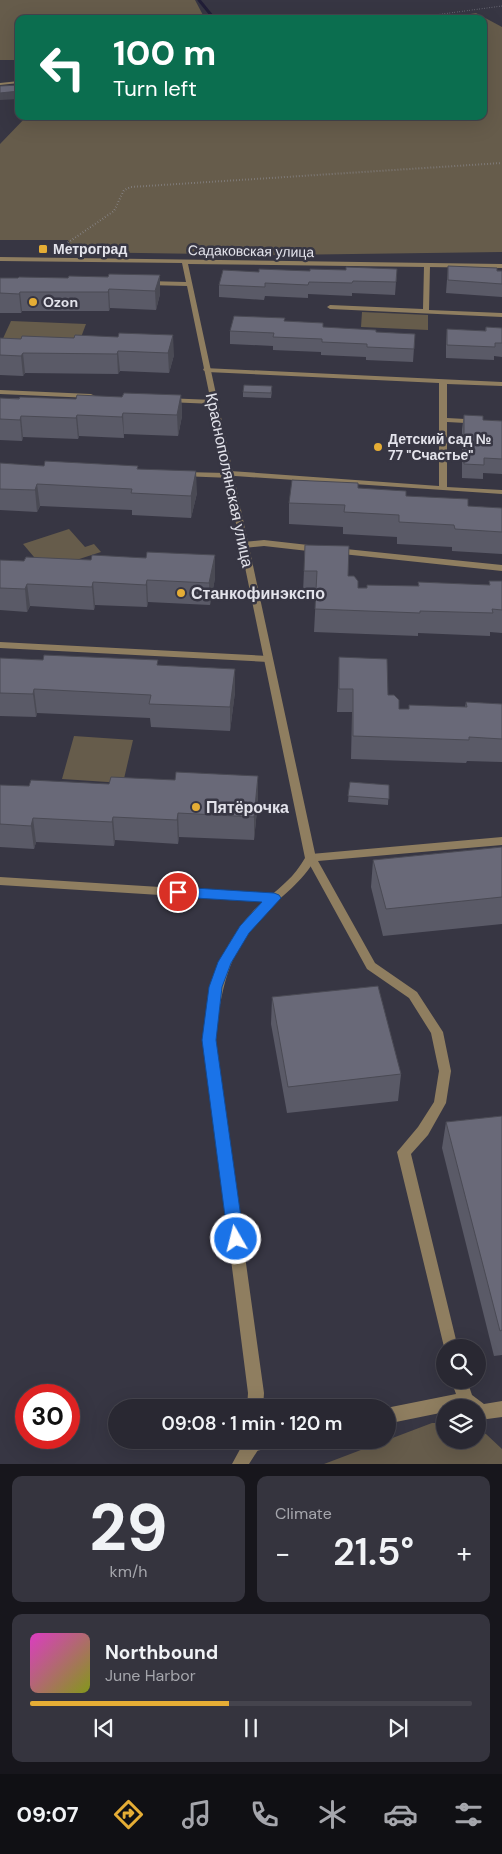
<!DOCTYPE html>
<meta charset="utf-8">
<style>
:root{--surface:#292832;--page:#35343e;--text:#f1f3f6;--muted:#a5a6ac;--line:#45444d;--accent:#e5ad35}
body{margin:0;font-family:"DM Sans",sans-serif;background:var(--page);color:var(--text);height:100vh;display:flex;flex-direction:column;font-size:19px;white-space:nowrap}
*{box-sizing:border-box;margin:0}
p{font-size:16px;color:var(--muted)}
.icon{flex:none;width:28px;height:28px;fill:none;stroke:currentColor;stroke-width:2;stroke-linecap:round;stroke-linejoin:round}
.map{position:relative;height:1464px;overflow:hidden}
.side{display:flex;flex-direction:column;gap:12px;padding:12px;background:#17161c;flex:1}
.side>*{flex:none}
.hud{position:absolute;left:15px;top:15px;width:472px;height:105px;border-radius:10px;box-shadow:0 5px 20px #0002,0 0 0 1px var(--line);background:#0b6e4f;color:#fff;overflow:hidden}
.fabs{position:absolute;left:436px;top:1339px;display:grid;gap:10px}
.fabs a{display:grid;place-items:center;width:50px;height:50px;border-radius:50%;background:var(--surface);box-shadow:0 5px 20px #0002,0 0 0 1px var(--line);font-size:25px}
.speed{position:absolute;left:15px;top:1384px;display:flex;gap:10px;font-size:25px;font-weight:700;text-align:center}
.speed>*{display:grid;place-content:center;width:65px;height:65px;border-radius:50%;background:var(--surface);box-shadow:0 5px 20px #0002,0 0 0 1px var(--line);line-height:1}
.speed .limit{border:8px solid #d22;background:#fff;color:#111}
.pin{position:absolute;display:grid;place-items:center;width:42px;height:42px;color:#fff;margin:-21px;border:2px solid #fff;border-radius:50%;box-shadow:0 1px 5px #0007}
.me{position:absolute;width:55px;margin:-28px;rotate:352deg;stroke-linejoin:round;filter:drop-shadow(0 0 4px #0008)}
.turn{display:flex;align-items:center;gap:18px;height:105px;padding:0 15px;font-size:22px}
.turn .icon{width:65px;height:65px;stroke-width:2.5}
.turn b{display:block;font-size:35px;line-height:42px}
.big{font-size:38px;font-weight:600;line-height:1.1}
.side .tile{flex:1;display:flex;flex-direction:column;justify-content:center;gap:8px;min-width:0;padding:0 18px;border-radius:10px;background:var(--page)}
.side .dial{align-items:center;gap:0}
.dial b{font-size:65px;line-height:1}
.song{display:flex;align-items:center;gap:15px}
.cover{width:60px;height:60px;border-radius:8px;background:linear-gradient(135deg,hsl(310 70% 55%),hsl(70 70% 35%))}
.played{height:5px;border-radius:2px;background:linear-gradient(90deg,var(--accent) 45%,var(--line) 45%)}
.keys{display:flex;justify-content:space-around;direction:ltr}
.heat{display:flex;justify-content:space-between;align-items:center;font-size:28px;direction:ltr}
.side .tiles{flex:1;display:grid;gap:12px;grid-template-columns:1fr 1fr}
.tile:last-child{grid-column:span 2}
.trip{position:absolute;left:108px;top:1399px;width:288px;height:50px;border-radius:25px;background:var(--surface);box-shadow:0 5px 20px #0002,0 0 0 1px var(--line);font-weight:600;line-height:50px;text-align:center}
.dock{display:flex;height:80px;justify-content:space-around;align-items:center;background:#101014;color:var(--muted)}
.dock .icon{width:35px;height:35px}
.dock .current{color:var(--accent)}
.dock b{font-size:22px;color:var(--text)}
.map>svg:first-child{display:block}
.green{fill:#665c4b}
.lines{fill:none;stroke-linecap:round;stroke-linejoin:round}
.stream{stroke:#211e37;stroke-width:3}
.path-far1{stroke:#95959f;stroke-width:1;stroke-dasharray:0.5 2;stroke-linecap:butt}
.path{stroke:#95959f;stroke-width:2;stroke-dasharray:0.5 2.5;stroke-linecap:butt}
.service{fill:#8f7e60;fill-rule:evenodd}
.minor{fill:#8f7e60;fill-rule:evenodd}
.wall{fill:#5a5a67}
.shaded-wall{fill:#4a4a54}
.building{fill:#696978;stroke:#4a4a54}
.route{fill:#1a73e8;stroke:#114b97}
.poi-dot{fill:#e5ad35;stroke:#373643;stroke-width:2}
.labels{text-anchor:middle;stroke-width:5;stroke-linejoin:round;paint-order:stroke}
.far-poi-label{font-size:14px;font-weight:bold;fill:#e3e3eb;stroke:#373643;text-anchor:start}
.far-street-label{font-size:14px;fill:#e3e3eb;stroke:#373643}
.street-label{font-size:16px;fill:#e3e3eb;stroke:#373643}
.poi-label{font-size:16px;font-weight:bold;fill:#e3e3eb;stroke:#373643;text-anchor:start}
</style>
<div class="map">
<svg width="502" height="1464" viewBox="0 0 502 1464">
<rect width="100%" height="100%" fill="#373643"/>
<path class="green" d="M0,0h195l9,17 -1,2h-184v41h-19z
M476,13l26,14v225l-223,3 -205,-3 -6,-12h-68v-96l27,-28h457v-97h-43z
M362,312l66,3v15l-67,-3z
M11,321l75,3 -9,24 -77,-3z
M69,529l16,18 9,-3 7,8 -56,18 -22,-26z
M74,736l59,4 -10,43 -61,-4z
M432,1423h13v17h33v-9l8,3 16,15v15h-178z"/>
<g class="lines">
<path class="stream" d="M199,0l13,16 -3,3"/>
<path class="path-far1" d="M405,19l97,-13"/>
<path class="path" d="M63,246l51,-35 10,-21 7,-3 371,-24"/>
<path class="service" d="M19,81v2l-19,2v-2z
M427,264l3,2 -1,44 73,3v4l-172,-8 -3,-2 3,-2 93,4 1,-43z
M204,368l298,14v4l-55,-2v34l55,3v4l-55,-3v65l55,3v4l-267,-18 -4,2 -50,-2v-4h3l42,1 4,-2 209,15v-103l-232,-11 -4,-2z
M0,390l91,4 4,2 -4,2 -91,-4z
M164,398l50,2 4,2 -4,2 -47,-2 -4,-2z
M264,540l53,6 4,3 -4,3 -53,-6 -20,2 -4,-3 4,-3z
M336,548l166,17v6l-169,-18 -1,-2z
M0,642l268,14 5,3 -5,3 -268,-14z
M502,837v8l-184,16 57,102 42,29 26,40 8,39 -5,32 -18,32 -17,19 47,194h-13v3l-48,-199 21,-25 16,-25 5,-31 -8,-38 -22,-35 -42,-29 -61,-111 1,-3 4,-1z
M0,877l274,17 4,1 2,3 -2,3 -4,1 -274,-17z
M451,1380h16l5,15 12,9 18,-3v16l-22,3 -2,-1v-11h-33v4l-59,12v-16l70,-14z
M246,1440h34l-2,6 -26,6 -6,-2 -2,-6z"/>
<path class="minor" d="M0,257l502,7v4l-314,-4 128,594c-15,26 -32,35 -52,56 -36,37 -43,76 -49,126l49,353 -1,15h-16l1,-15 -45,-353c6,-51 15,-91 51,-130 10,-10 22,-18 32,-28 8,-7 14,-16 19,-24l-118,-572 -40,-1 -3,-2 3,-2 39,1 -4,-19 -182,-2z
M245,1440h16l-3,10 -9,14h-17z"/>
</g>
<path class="wall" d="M448,266l54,5v26l-56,-4z
M397,269l-2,26 -43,-2v3l-44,-2v4l-43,-2 -1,4 -45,-3v-12l40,-13z
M160,275v19l-4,16 -46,-2 -1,3h-87l-1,2h-21v-35h68z
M285,321l38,2v4l53,5 39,2 -2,28 -47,-2v-3l-45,-2v-3l-48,-2v-4l-43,-2v-13z
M486,327l16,1v29l-8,-1v4l-48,-2v-16l1,-13 38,2z
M118,337l56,18 -5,18 -49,-2 -2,3 -93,-1 -2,3 -23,-1v-37l21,1z
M272,391l-1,7 -28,-1v-5z
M181,395l1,21 -4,20 -54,-2v4l-45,-2 -1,3 -55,-2 -1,4 -22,-1v-42l76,1z
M464,415l38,10v49l-19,-1v6l-21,-1v-49z
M0,463l44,3h94v3l59,24 -6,25 -59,-3v-5l-92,-4 -3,6 -37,-2z
M358,488l110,18 34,2v46l-50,-3v-4l-55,-3v-7l-54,-3v-7l-54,-3v-21z
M305,545l43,31 10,12 60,-2v-4l71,3v-4h13v52l-12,-1v4l-72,-3v3l-104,-4 2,-38 -13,-1z
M215,555v23l-5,27 -62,-3 -1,5 -52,-2 -1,5 -64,-4 -3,6 -27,-2v-50l24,1 67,-1z
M339,657l49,38 11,14h10v-4l56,2 1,-5 36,2v58l-35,-1 -1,2 -115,-4 1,-47h-15z
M0,658l158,7 77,27 -5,39 -79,-4 -1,-9 -113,-5 -1,4 -36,-1z
M258,776v24l-4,40 -75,-3 -1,7 -63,-4 -1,6 -78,-4 -2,7 -34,-2v-62l29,1 80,-2z
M350,782l39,3 -1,20 -40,-3z
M502,847v77l-119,12 -12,-49 2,-27z
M272,997l129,77 -3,27 -111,12 -16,-89z
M502,1116v239l-8,1 -52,-208 4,-26z"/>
<path class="shaded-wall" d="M19,91v8l-19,1v-7z
M160,275v19l-4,16 -1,-19z
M109,289l1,19 -1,3 -1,-19z
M20,292l2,19 -1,2 -2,-19z
M173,335l1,20 -5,18 -1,-20z
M118,351l2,20 -2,3 -1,-20z
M23,353l2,20 -2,3 -2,-20z
M181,395l1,21 -4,20 -1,-21z
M123,413l1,21v4l-2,-21z
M77,415l2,21 -1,3 -2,-21z
M21,416l2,21 -1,4 -2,-21z
M196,471l1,22 -6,25v-22z
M37,484l3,22 -3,6 -2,-22z
M215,555v23l-5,27 -1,-22z
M147,580l1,22 -1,5 -1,-22z
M93,582l2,23 -1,5 -2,-23z
M27,584l3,22 -3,6 -2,-23z
M235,669v23l-5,39v-24z
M34,689l3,24 -1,4 -3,-23z
M258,776v24l-4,40v-23z
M178,813l1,24 -1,7 -1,-24z
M113,817l2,23 -1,6 -2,-24z
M33,818l3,24 -2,7 -3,-23z"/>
<path class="building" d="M19,85v6l-19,2v-7z
M448,266l49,2v3h5v13l-54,-4z
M346,267l51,2 -1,13 -43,-1 -1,2 -43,-1 -1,3 -43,-2v4l-46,-2 4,-15 36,2v-3l51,2v-2l36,1z
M109,274l51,1 -5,16 -46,-2 -1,3h-88l-1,2 -19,-1v-15h18l1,-1 49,1 1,-2 39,1z
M234,316l51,2 -1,3 39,2v4l53,3v2l39,2 -1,15 -47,-2v-3l-45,-2v-3l-49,-2 1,-4 -44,-2z
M486,327l16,1v15h-7v4l-48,-2v-16l39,2z
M119,333l54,2 -5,18 -50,-2 -1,3 -94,-1 -2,3 -21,-1v-17l21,1 1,-3 52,2 1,-3 43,2z
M244,385l28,1 -1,7 -28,-1z
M124,393l57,2 -4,20 -54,-2 -1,4 -45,-2 -1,3 -55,-2 -1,4 -20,-1v-21l19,1 1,-2 56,2 1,-4 45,2z
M464,415l19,1v4l19,1v38l-18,-1v7l-20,-1z
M45,461l93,5 -1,3 59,2 -5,25 -60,-3 1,-4 -95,-5 -2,6 -35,-1v-26l44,3z
M292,480l66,3v5l48,3v5l62,3v7l34,2v24l-47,-3 -1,-4 -55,-3v-7l-55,-3 1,-7 -56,-2z
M305,545l44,1 -1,30h6l4,5v7h9v-3l52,1 -1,-4 72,3 -1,-4h13v29l-10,-1 1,4 -73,-2v2l-105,-4 2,-38h-13z
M147,552l68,3 -6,28 -62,-3 -1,5 -53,-3 -1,5 -65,-3 -2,5 -25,-1v-28l24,1 2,-4 65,3 1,-5 54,3z
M44,655l114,5 -1,5 78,4 -5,38 -81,-3 2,-9 -117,-6 -1,5 -33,-1v-35l43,2z
M339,657l48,2 1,36h6l5,5v9h10v-4l58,2 -1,-5 36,2v35l-33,-2v3l-116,-4v-47h-14z
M176,772l82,4 -4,41 -76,-4 -1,7 -64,-3 -1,5 -79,-4 -2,8 -31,-2v-39l29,1 2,-6 78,4 2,-7 64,3z
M350,782l39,3v14l-41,-3z
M502,847v50l-116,12 -13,-49z
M378,986l23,88 -113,13 -16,-90z
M502,1116v214l-2,1 -54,-209z"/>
<path class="route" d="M178,887l96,6 5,2 2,3 -32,35 -18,30 -9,24 -6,53 28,199 -3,5 -5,2 -6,-2 -2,-5 -26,-199 7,-53 9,-25 22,-36 22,-24 -84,-5 -4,-2 -2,-3 2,-3z"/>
<g class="poi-dot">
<rect x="38" y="244" width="10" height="10" rx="2.5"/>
<circle cx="33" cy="302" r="5"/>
<circle cx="378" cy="447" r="5"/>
<circle cx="181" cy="593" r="5"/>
<circle cx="196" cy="807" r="5"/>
</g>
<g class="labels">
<g class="far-poi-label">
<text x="53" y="254">Метроград</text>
<text x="43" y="307">Ozon</text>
<text x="388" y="444">Детский сад №<tspan x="388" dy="16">77 "Счастье"</tspan></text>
</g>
<g class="far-street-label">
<text transform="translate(251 251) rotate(1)" y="5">Садаковская улица</text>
</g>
<g class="street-label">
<text transform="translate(230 480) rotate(78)" y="6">Краснополянская улица</text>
</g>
<g class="poi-label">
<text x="191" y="599">Станкофинэкспо</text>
<text x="206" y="813">Пятёрочка</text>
</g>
</g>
</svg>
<div class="fabs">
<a><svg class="icon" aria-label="search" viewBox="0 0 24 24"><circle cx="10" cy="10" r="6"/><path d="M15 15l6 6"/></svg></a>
<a><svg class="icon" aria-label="layers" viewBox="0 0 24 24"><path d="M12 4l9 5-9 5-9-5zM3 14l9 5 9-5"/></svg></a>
</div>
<div class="speed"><div class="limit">30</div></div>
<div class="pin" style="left:178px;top:892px;background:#d93025"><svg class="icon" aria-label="arrive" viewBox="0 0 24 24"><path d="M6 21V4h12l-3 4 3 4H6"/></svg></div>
<svg class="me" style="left:236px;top:1239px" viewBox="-20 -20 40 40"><circle r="17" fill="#1a73e8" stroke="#fff" stroke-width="3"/><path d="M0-11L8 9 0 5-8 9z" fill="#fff"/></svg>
<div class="trip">09:08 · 1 min · 120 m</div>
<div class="hud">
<div class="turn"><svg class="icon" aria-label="left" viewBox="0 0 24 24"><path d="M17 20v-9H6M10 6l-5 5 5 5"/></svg><div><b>100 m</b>Turn left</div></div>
</div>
</div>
<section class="side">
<div class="tiles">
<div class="tile dial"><b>29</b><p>km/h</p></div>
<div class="tile"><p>Climate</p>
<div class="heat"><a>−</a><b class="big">21.5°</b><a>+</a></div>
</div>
<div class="tile">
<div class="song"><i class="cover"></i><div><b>Northbound</b><p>June Harbor</p></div></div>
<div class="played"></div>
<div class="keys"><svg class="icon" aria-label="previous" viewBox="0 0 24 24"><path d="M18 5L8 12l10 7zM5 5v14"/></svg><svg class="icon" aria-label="pause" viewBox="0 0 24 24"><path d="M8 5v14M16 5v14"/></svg><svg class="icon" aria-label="next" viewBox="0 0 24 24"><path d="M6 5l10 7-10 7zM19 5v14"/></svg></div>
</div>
</div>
</section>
<nav class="dock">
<b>09:07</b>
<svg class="icon current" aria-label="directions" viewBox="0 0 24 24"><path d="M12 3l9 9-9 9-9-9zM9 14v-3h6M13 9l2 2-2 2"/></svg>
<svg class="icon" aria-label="music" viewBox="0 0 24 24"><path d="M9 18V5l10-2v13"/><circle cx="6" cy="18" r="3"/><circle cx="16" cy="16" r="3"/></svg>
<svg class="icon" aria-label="phone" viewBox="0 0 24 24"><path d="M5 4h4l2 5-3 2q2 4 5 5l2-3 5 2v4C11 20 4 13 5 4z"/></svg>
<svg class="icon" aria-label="climate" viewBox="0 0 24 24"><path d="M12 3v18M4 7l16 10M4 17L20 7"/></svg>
<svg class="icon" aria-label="car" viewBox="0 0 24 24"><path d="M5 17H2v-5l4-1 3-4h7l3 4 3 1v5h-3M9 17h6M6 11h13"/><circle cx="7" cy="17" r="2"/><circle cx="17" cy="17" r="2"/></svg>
<svg class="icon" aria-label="filters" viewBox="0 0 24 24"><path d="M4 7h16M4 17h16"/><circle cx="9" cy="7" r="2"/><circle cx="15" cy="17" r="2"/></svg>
</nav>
